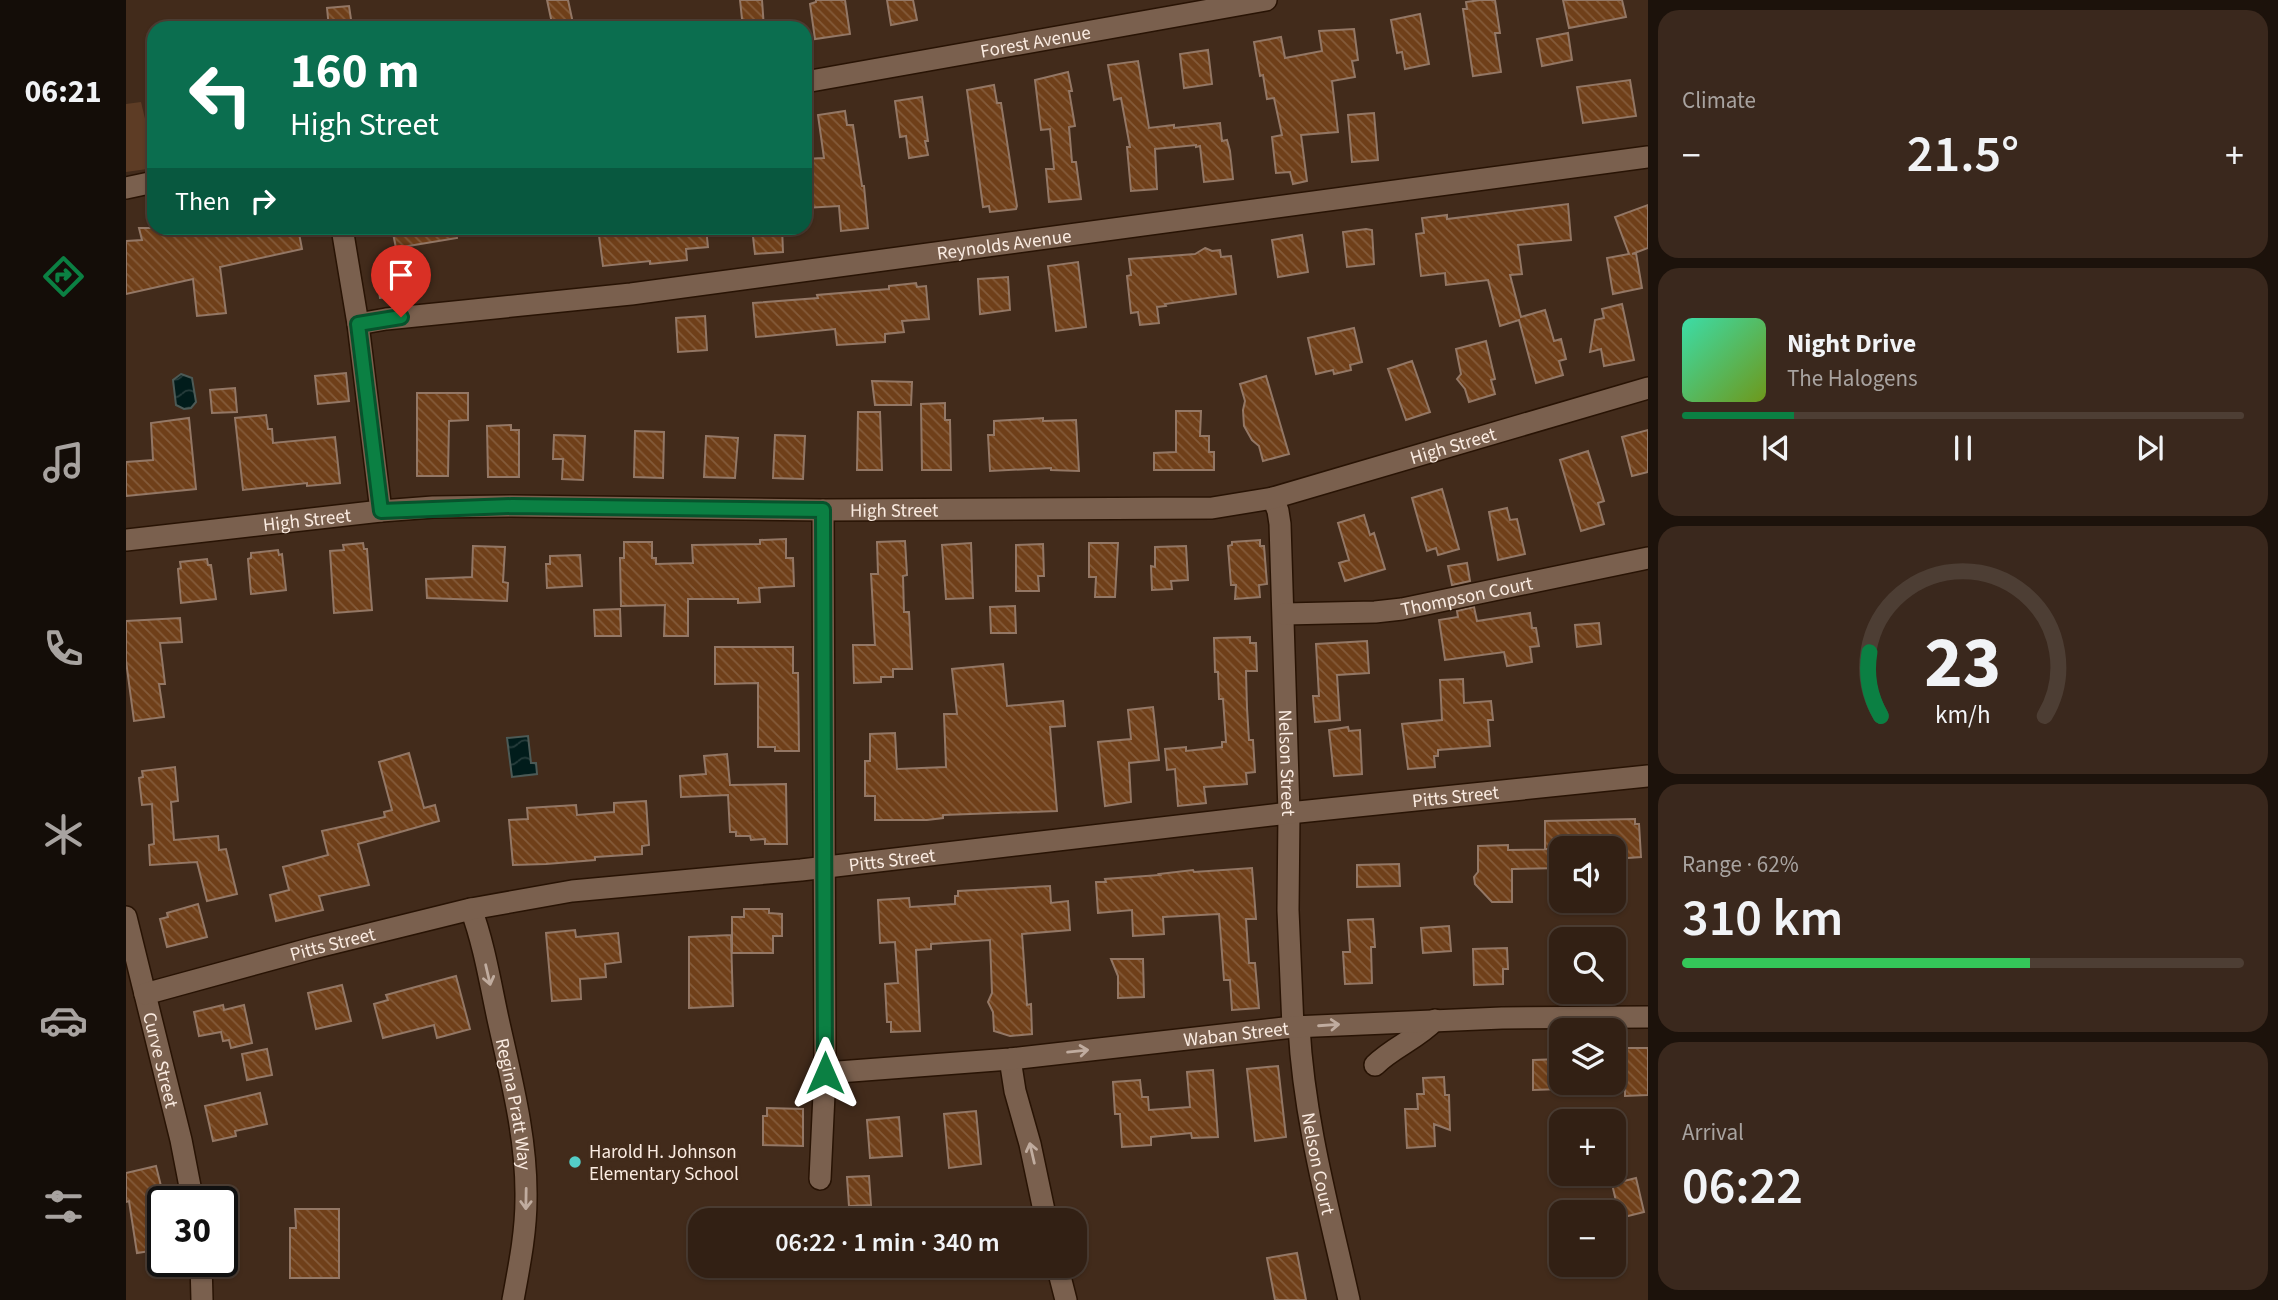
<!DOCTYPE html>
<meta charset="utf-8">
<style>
:root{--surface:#322014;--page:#3a281d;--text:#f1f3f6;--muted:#a8a3a0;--line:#4d3e34;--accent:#0b8043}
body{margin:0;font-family:"Source Sans 3",sans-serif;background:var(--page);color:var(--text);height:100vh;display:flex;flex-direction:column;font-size:26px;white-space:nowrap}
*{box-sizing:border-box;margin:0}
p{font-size:23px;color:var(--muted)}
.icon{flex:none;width:38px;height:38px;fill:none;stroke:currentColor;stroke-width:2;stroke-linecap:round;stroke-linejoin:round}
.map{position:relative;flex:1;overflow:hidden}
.sheet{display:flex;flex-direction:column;gap:10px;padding:10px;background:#1c120b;width:630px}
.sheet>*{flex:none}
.guide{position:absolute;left:21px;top:21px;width:665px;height:214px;border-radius:21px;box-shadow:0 2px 5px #0004,0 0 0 2px var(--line);background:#0b6e4f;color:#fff;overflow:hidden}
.controls{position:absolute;left:1423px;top:836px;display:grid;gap:14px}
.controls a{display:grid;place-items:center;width:77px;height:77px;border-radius:14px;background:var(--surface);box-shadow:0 2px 5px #0004,0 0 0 2px var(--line);font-size:35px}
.speed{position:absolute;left:21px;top:1186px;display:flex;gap:14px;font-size:35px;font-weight:700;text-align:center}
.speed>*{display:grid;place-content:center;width:91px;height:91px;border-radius:50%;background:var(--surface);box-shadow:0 2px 5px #0004,0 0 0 2px var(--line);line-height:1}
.speed .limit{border:4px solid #111;border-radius:10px;background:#fff;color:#111}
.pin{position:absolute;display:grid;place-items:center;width:60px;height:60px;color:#fff;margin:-72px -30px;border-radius:50% 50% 50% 0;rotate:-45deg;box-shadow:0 0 7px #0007}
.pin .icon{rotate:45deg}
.me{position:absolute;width:77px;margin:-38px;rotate:0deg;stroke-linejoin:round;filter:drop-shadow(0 0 5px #0008)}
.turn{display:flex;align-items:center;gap:24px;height:147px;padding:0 28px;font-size:32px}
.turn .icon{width:91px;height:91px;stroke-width:2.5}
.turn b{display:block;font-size:49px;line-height:60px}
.then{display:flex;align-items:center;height:66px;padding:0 28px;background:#0003;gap:14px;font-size:26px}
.big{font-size:52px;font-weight:600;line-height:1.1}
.sheet .card{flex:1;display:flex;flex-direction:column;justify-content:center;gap:10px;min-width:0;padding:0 24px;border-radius:21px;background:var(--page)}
.sheet .dial{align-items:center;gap:0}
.dial svg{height:182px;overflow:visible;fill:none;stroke:var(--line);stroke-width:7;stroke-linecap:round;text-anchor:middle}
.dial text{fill:var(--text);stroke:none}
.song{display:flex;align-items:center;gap:21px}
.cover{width:84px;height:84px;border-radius:10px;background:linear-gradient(135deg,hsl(160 70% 55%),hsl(80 70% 35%))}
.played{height:7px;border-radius:4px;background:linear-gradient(90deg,var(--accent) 20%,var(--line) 20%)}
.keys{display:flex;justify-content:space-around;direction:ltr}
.heat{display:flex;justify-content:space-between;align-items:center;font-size:38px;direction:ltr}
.charge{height:10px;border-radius:5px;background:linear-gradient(90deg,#34c759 62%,var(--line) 0)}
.trip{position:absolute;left:562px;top:1208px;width:399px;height:70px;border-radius:21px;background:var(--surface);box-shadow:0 2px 5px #0004,0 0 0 2px var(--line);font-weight:600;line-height:70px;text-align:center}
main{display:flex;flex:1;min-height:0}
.menu{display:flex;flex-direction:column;width:126px;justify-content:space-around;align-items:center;background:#140d08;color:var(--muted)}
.menu .icon{width:49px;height:49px}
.menu .active{color:var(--accent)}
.menu b{font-size:32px;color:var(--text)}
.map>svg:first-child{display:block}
.grass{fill:#5d3c25}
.water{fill:url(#water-waves);stroke:#4c5a56;stroke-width:2}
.building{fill:url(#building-back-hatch);stroke:#937765;stroke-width:2}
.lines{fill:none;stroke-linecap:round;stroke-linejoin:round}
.minor-casing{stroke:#281304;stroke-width:24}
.minor{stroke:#7a604e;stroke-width:21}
.oneway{stroke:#c0ac9f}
.route-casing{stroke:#07532c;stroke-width:18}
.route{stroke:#0b8043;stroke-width:12}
.poi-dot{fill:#54cdc7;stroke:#422b1b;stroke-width:2.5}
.labels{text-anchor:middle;stroke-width:7;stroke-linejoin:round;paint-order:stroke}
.street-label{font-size:19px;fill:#faebe1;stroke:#422b1b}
.poi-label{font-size:19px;fill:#faebe1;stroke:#422b1b;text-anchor:start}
</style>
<main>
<nav class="menu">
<b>06:21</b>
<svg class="icon active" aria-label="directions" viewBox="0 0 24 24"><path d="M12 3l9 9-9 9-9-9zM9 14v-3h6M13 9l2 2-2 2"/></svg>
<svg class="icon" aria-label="music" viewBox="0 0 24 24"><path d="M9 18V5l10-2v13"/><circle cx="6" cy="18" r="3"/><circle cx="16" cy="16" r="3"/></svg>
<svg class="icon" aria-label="phone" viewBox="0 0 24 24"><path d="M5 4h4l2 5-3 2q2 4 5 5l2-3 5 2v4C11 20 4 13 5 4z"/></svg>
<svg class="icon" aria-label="climate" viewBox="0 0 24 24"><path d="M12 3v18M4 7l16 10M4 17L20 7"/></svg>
<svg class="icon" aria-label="car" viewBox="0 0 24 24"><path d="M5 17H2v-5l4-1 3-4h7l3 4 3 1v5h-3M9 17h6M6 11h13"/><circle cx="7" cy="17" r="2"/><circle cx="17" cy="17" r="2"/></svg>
<svg class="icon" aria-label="filters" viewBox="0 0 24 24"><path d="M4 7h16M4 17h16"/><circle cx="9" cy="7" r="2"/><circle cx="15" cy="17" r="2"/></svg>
</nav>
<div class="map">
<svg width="1522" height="1300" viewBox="0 0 1522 1300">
<defs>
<pattern id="water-waves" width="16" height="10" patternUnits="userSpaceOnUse" patternTransform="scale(1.75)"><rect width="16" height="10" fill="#011c1b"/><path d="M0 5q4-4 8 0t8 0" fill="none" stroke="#273d3c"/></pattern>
<pattern id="building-back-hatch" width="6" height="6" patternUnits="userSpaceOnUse" patternTransform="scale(1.75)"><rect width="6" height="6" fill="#6f3f19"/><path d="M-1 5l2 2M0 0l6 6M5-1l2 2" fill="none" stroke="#845b3a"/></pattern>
</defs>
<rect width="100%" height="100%" fill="#422b1b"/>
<path class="grass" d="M15,102l13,54v12l-28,4v-68z"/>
<path class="water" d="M55,374l11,4 4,24 -5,6 -7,1 -8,-4 -3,-25z
M402,736l3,27h5l1,11 -25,3 -5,-39z"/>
<path class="building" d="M421,0h21l6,28h-21z
M614,0h22l2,28h-21z
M690,0h29l5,34 -35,5 -5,-35 6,-2z
M761,0h26l4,20 -26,5z
M1354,0h15l5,33h-5l6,39 -28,4 -10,-67h4l-1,-7z
M1437,0h59l4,17 -57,11z
M223,6l3,20 -23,2 -2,-20z
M1294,14l9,50 -24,5 -3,-17 -5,1 -6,-33z
M1228,29l4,31 -6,1 3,16 -23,4 6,51 -37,3 6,46 -14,3 -3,-12 -14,1 -4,-36 10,-2 -8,-37 -7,1 -4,-24 -3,1 -6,-34 27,-5 4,21 37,-7 -3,-20z
M1442,33l4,27 -30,6 -5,-27z
M1082,50l4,34 -28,4 -4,-34z
M1012,61l11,67 25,-3v3l46,-5 2,18 5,-1 3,11 3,28 -29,3 -4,-36 -4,1v-2l-41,4 2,40 -26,2 -4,-44h3l-9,-49 -7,2 -6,-35z
M942,72l4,19h-3l6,35 -6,1 3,35h4l5,37 -32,3 -3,-33h8l-4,-40 -9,1 -6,-50z
M1504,80l6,36 -53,7 -6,-36z
M868,85l3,18h4l16,103 -1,3 -26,3 -1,-6 -6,1 -16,-117z
M796,97l6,44h-3l3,14 -19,3 -3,-22 -6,1 -5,-36z
M719,111l2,14h6l9,61h2l4,42 -27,3 -2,-25 -34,2v-49l19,-1 -6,-43z
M1248,113l4,47 -26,2 -4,-47z
M1442,204l3,36 -53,5 4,29 -12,1 11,42 24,-7 9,31 7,-2 5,20 -7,2 4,14 -27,8 -17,-63 -19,6 -12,-46 -42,5 -1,-12 -24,3 -5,-42 8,-1 -2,-15 25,-3v4z
M1522,205v43l-16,6 4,-1 6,35 -29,6 -6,-36 22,-4 -14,-37z
M13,228h159l4,21 -82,18 6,46 -29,3 -4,-37 -67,15v-53l16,-1z
M266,228h64l1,10 -61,10z
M472,228h26l1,5 81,-5 2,19 -22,2 1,11 -37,4v-3l-47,5z
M626,228h30l1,24 -28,2z
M1240,229l6,1 2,34 -27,3 -4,-35z
M1176,235l6,37 -30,5 -6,-37z
M1079,248l7,3 8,-1 1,7 10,-1 5,38 -71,10 1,2 -9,1 2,16 -19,2 -2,-13 -7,1 -4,-37 4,-1 -2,-16 66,-5z
M952,262l8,65 -30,4 -8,-65z
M276,268l3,27 -25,3 -4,-27z
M882,277l2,33 -30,4 -2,-35z
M790,283l1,4 9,-1 3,33 -27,2 2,11 -19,2v8l-48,3 -2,-16 -79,8 -3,-34 65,-5 -1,-3 72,-6v-3z
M1496,304l12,56 -30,6 -3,-17 -11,3 5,-32 9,-2 -2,-9z
M579,316l2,34 -29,2 -2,-34z
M1228,328l8,34 -12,3 1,5 -17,4 -1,-4 -17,4 -8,-36z
M1360,341l9,38 -4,1 4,14 -26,8 -4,-13 -8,-10 4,-5 -5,-25z
M1286,361l18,51 -24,8 -18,-51z
M220,373l3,28 -31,3 -3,-28z
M1140,376l23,78 -26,7 -4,-15 -7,-6 -8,-14 -1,-16 2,-9 -5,-17z
M746,381l40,1 -1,23h-36z
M109,388l2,24 -25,1 -2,-23z
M291,393h51v27l-19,1 -1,55h-31z
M819,403v17h5l1,50h-29l-1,-66z
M1050,411h25l-1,25h9v16h5v18h-60v-17l22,-1z
M732,412h22l2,58h-25z
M140,415l2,14h4l1,14 62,-6 5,46 -33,3v-3l-64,7 -8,-72z
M63,418l7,71 -70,7v-34l27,-2 -2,-37z
M917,418v3l33,-1 3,51 -28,-1v-2l-61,3 -2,-36h6v-14z
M385,425v5h8v47h-31l-1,-51z
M1522,430v42l-16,4 -10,-39z
M509,431l29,1 -1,46 -29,-1z
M428,435l31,1 -2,44 -21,-1 1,-20h-10z
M649,435l30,1 -2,43 -30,-1z
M580,436l32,2 -3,40 -31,-1z
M1462,451l16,50 -6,2 6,21 -23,7 -21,-71z
M1316,489l17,60 -21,6 -2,-7 -9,3 -15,-53z
M1381,508l3,12 7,-1 8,35 -27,6 -9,-48z
M1238,515l6,20 4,-2 11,36 -40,12 -6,-18 10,-3 -11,-37z
M660,539v19h7l1,28 -35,2 1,14 -22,1v-4h-50v37h-24l1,-31 -44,1 -1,-48h4v-16h28v16h4v6l37,-1 -1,-18 68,-1v-4z
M1134,540v6h4l3,38 -8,1 1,12 -25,2 1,-14h-5l-3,-39 4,-1v-3z
M779,541l2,34 -4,1 1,36h5l3,57h-19v8h-12v5l-27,1 -1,-38h22l-4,-71h7l-1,-32z
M237,543l1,6h3l5,61 -38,3 -4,-62 14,-1 -1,-5z
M845,543l2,55 -27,1 -4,-54z
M963,543h29l-3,54h-20l1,-20h-7z
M917,544l1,32h-6l1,15h-23v-46z
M347,546l32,1 -2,35 5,1 -1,18 -80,-3 -1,-19 46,-2z
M1060,546l2,34 -17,1 1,8 -20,1 -1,-24 4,1v-20z
M152,550l1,5 3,-1 4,36 -35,4 -3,-35 3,-1v-5z
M454,555l2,31 -35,2 -1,-24h4v-8z
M81,559l1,6h3l5,34 -35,4 -3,-34 3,-1 -1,-6z
M1341,563l3,18 -18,4 -4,-19z
M889,606l1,27h-25l-1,-26z
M1348,607l3,14 53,-8 2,15h4l3,18 -9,1 2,15 -25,4 -3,-14 -59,8 -6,-40 19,-3 -1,-6z
M494,609l1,27h-26l-1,-26z
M54,618l2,24 -22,1 5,41h-6l5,33 -30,4 -8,-60v-40z
M1473,623l2,21 -24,3 -2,-22z
M1124,637v6h6l1,28h-11l1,37 2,32h4l2,32 -9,1 1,11 -43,3 2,16 -28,3 -3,-37 -8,1 -2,-21 21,-2v4l36,-4v-5h4l-3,-43h-4l-1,-27h-3l-1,-34z
M1241,641l2,32 -32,2 3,45 -25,2 -2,-26h6l-3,-52z
M589,647h78v26h5l1,78h-24v-4h-17v-64l-43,1z
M877,664l4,42 56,-5 2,25 -15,1 7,84 -114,4v3l-16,2h-52v-24h-10v-35h5v-27l25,-1 2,36 49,-2 -2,-53h13l-5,-45z
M1337,679l1,24 27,-2 2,19h-5l2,26 -52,4v6h-4l1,11 -27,2 -6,-45 40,-4 -2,-40z
M1027,707l6,53 -30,3 2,39 -26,4 -7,-64 33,-3 -3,-29z
M1222,727l1,4 11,-1 2,44 -28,2 -5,-46z
M283,753l15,55 11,-3 4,16 -81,23 11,41 -50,11 4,14 -47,11 -6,-26 19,-5 -6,-23 45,-12 -6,-24 63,-14 -1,-5 8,-2 -13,-48z
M601,754l3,31 56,-1 1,60h-22v-5l-14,1 -1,-4h-14v-4h-6l-2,-37 -47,2 -1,-21 26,-2 -2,-18z
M49,767l3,34 -7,1 3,38 44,-4 1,14 7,-1 11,45 -30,7 -10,-39 -47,3 -1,-20 5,-1 -2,-40 -10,1 -3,-27 4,-1 -1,-6z
M520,801l3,44 -7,1v8l-47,3v3l-49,4 -33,1 -4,-45 19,-1 -1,-11 49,-3 1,10 37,-3v-9z
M1509,819v5h4l2,33 -27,2v-10h-53v19l-49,1v33h-20l-17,-18 -1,-7 4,-5v-26l30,-1v5l49,-1h-12v-28z
M1273,864l1,22 -43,1v-22z
M1126,868l4,51h-10l3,44h6l4,45 -27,2 -2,-30h-6l-5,-66 -56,3 1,17 -31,2 -1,-26 -34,3 -2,-31h10l-1,-3 55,-4 -1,-1 34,-4 1,2z
M924,886l1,17 17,-2 2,29 -48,4 5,71 4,-1 1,30 -22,2 -16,-5 -1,-19 -5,-10 4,-9 -2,-53 -59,4v5l-15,1 4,81 -29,1v-10h-4l-2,-38 13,-1 -3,-41 -15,1 -2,-43 31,-2 1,9 45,-3v-8h3v-5z
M72,904l9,33 -40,10 -7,-28 8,-2 -1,-4z
M618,909h25v4l13,1v22h-9v17h-41v-36h12z
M1247,919l2,28h-4l1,36 -27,1 -2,-32h7l-2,-32z
M1323,926l2,25 -28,2 -2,-25z
M449,930l1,7 42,-4 3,29 -16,2 1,13 -26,2 1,20 -29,2 -6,-68z
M605,935l2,71 -44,2v-71z
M1381,948l1,21h-5v15l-29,1 -1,-36z
M985,959h32l1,38 -26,1v-22z
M330,976l14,53 -33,9 -3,-13 -51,13 -9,-34 14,-4 -2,-5z
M216,985l9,36 -35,8 -8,-36z
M97,1005l1,5 20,-5 8,38 -21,5 -2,-8 -6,1 -2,-9 -22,4 -5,-24z
M1496,1048h26v47l-23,1v-15l-7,-6 5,-8z
M141,1049l5,26 -25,5 -5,-26z
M1435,1059v30l-28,1v-30z
M1152,1066l8,71 -31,4 -8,-72z
M1087,1070l5,67 -26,1 -1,-5 -40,4v8l-29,2 -2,-33h-5l-2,-32 27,-2 2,17h6l1,13 41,-3 -3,-35z
M1318,1077l1,18h4l1,35 -16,-6 1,22 -28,2 -2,-39h13l-1,-15h7l-1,-16z
M134,1093l7,31 -32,7 1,5 -23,5 -8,-35z
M641,1108l36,1v37l-40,-1v-29h4z
M850,1111l5,53 -32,4 -5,-54z
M773,1117l3,39 -32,2 -3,-38z
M30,1166l7,28v55l-26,4 -8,-52 -3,1v-29z
M743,1176l2,29 -22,1 -2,-29z
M1510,1178l8,34 -24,6 -8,-34z
M169,1209h44v69h-49v-50h6z
M1171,1253l9,47h-31l-8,-42z"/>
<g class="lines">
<defs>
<g id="minor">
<path id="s1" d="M679,82l461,-82"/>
<path d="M0,188l28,-6"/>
<path d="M216,228l16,96 23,187"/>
<path id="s2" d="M232,324l28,-5 245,-25 1017,-137"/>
<path id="s3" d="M1147,498l5,13 2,13 9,289 -1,97 5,117"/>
<path id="s4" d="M0,540l255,-29 52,-4 79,-1 311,4 389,-2 61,-10 375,-110"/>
<path id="s5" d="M1158,614l91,-2 27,-3 246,-51"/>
<path id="s6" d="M345,909c13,35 19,73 27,110 13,59 29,119 28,180 0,34 -7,68 -13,101"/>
<path id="s7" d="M0,917l55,223 12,62"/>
<path id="s8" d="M19,994l168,-46 158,-39 101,-18 229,-21 488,-57 359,-37"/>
<path id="s9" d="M1173,1027c5,93 30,183 50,273"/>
<path d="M884,1059l5,32 15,53 16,76"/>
<path d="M1249,1065c18,-18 42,-26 60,-45"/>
<path id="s10" d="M699,1073l185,-14 283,-32 209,-9 146,-1"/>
<path d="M694,1179l5,-106 -2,-563"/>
<path d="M75,1262l1,38"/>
<path d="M931,1265l9,35"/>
</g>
</defs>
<use href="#minor" class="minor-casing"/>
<use href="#minor" class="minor"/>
</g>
<defs><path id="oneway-shaft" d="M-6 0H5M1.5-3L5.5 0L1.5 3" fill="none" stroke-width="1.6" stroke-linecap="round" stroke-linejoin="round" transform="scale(1.75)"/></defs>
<g class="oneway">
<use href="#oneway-shaft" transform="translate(362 975) rotate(77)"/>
<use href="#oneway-shaft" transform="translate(1203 1025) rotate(-4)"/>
<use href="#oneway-shaft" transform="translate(952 1051) rotate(-6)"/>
<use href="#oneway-shaft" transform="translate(906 1153) rotate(-103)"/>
<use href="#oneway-shaft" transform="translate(400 1199) rotate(91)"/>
</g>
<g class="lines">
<defs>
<path id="route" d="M275,317l-43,7 23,187 131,-5 311,4 2,563"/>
</defs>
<use href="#route" class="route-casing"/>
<use href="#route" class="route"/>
</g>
<circle class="poi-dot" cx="449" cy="1162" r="7"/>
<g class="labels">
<g class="street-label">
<text dy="7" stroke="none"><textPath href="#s1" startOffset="234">Forest Avenue</textPath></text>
<text dy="7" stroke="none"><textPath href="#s2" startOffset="651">Reynolds Avenue</textPath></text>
<text dy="7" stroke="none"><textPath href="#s4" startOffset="1337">High Street</textPath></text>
<text dy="7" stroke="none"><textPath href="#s4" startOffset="770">High Street</textPath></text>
<text dy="7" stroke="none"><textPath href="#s4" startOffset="182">High Street</textPath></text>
<text dy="7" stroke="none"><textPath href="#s5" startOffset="184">Thompson Court</textPath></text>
<text dy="7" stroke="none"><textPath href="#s3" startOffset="266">Nelson Street</textPath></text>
<text dy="7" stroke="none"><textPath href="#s8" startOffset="1328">Pitts Street</textPath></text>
<text dy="7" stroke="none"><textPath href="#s8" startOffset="761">Pitts Street</textPath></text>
<text dy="7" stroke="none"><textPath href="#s8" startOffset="194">Pitts Street</textPath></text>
<text dy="7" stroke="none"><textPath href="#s10" startOffset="413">Waban Street</textPath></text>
<text dy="7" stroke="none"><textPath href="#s7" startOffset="147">Curve Street</textPath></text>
<text dy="7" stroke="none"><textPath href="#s6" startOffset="200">Regina Pratt Way</textPath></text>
<text dy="7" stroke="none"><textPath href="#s9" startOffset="138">Nelson Court</textPath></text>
</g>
<g class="poi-label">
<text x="463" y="1158">Harold H. Johnson<tspan x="463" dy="22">Elementary School</tspan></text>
</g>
</g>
</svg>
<div class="controls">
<a><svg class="icon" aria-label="sound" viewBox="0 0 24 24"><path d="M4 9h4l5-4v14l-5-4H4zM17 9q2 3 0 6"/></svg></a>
<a><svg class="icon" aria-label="search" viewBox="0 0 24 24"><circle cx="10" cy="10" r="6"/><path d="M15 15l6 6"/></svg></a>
<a><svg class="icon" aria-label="layers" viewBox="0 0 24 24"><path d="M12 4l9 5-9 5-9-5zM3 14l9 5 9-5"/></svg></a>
<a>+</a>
<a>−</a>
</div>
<div class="speed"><div class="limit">30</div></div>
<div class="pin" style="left:275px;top:317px;background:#d93025"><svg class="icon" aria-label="arrive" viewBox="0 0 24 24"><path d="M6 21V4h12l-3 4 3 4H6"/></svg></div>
<svg class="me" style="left:699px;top:1073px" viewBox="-20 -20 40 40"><path d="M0-17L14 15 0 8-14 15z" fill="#0b8043" stroke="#fff" stroke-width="4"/></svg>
<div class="trip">06:22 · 1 min · 340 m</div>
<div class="guide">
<div class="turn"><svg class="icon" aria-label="left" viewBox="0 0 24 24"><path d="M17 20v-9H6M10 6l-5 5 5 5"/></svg><div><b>160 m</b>High Street</div></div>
<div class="then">Then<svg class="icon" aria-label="right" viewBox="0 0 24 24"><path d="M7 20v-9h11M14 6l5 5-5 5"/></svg></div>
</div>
</div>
<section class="sheet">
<div class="card"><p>Climate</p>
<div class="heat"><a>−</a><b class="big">21.5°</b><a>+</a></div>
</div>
<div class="card">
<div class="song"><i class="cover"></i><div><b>Night Drive</b><p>The Halogens</p></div></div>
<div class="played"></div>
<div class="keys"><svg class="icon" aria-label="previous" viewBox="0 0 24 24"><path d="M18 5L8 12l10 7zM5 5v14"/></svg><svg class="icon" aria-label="pause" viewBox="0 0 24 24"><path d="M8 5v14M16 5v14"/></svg><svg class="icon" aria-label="next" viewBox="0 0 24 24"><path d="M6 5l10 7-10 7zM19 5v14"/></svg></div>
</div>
<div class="card dial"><svg viewBox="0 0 100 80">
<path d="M14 69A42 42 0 1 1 86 69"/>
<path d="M14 69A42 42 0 0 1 9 41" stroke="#0b8043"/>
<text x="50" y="56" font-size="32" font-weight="700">23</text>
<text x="50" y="72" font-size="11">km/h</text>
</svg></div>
<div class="card"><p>Range · 62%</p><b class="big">310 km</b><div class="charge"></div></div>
<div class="card"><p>Arrival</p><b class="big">06:22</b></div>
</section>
</main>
